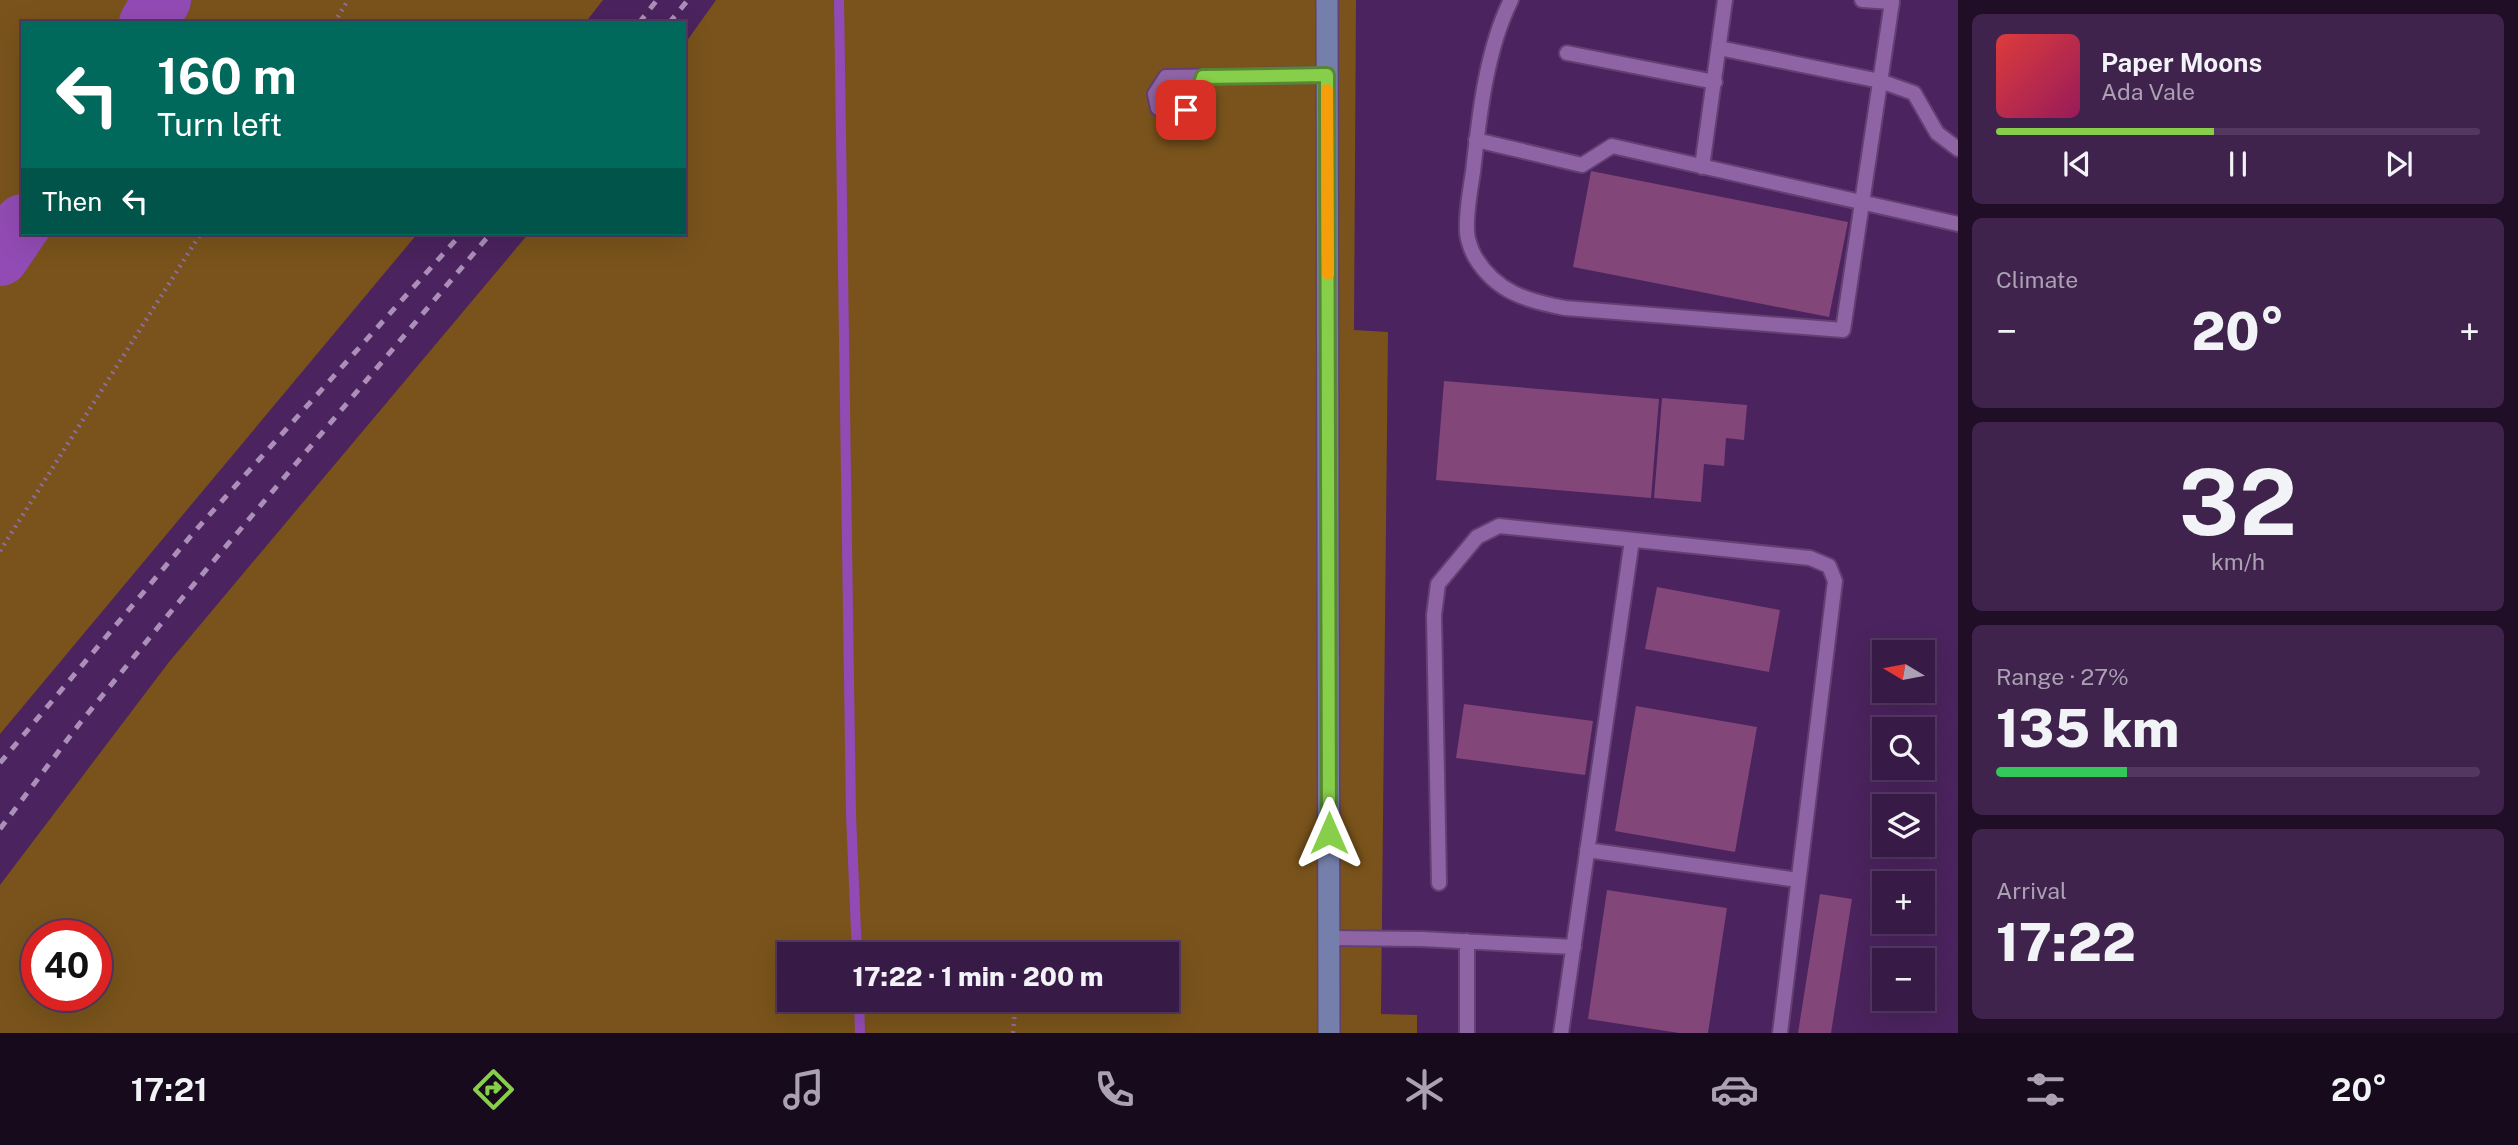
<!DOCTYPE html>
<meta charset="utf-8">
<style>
:root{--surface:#381a46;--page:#3f234d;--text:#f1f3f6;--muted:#aba1b3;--line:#52385f;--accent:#87cf4b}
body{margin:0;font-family:"Public Sans",sans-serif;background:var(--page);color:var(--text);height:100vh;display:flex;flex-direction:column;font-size:26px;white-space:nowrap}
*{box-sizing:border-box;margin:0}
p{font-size:23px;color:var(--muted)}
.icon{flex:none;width:38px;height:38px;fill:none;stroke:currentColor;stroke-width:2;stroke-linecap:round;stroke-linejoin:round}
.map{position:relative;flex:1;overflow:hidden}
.details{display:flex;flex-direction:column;gap:14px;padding:14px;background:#1f0e26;width:560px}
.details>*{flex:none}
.guide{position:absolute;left:21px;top:21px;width:665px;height:214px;border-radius:0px;box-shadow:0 7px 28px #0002,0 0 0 2px var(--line);background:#00695c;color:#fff;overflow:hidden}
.needle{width:46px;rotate:280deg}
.buttons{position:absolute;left:1872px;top:640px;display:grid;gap:14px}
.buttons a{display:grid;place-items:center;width:63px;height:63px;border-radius:0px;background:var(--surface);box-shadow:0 7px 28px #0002,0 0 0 2px var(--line);font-size:35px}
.speed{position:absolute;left:21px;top:920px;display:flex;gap:14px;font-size:35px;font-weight:700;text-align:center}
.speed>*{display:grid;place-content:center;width:91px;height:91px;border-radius:50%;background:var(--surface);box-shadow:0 7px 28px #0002,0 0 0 2px var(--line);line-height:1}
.speed .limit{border:10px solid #d22;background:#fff;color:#111}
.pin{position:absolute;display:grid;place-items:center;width:60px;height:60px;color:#fff;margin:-30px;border-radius:14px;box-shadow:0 4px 10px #0006}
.me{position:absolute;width:77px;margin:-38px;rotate:0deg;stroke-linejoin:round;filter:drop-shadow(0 0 5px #0008)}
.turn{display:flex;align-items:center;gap:24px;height:147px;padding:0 21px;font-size:32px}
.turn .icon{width:91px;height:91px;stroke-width:2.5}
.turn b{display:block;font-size:49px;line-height:60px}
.then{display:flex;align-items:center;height:66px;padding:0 21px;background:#0003;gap:14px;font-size:26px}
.big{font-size:52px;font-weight:800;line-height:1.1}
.details .widget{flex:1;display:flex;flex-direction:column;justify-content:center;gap:10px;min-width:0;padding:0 24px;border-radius:10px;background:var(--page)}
.details .dial{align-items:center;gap:0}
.dial b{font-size:91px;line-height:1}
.song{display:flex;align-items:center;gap:21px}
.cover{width:84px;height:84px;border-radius:10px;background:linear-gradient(135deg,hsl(0 70% 55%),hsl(330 70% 35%))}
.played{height:7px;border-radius:4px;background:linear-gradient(90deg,var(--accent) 45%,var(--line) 45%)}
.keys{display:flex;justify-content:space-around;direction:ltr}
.heat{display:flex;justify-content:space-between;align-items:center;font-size:38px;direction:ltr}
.charge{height:10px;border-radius:5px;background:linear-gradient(90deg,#34c759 27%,var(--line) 0)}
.trip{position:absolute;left:777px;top:942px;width:402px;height:70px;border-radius:0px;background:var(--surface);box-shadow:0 7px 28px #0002,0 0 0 2px var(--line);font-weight:800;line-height:70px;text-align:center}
.tab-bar{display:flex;height:112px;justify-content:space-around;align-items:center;background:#160a1c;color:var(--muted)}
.tab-bar .icon{width:49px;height:49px}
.tab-bar .on{color:var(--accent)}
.tab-bar b{font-size:32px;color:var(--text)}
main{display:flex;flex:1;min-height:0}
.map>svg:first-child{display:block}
.green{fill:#79531b;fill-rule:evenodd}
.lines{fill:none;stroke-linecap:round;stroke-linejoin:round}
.stream{stroke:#924bb4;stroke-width:10}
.river{stroke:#924bb4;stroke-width:58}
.building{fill:#824678}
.lane-casing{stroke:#633f72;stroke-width:18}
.secondary-casing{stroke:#633f72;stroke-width:24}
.path{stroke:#8d6d9d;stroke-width:4.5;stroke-dasharray:2 5;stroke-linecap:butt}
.lane{stroke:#8e64a4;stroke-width:14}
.secondary{stroke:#747fab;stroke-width:21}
.rail{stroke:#ab8fb9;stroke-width:5;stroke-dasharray:9 9;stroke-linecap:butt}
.route-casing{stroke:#588731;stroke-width:18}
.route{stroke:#87cf4b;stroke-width:12}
.slow{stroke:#f59e0b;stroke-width:12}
</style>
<main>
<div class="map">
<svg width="1958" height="1033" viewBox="0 0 1958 1033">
<rect width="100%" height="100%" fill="#4b235e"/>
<path class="green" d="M0,0h603l-18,23h-562v210h395l-418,501z
M716,0h640l-2,330 34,2 -7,682 36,1v18h-1417v-148l169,-223 360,-429h155v-188zM37,936h59v60h-59zM789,954h378v45h-378z"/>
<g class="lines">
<path class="stream" d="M839,0l12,815 6,139
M859,999l1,34"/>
<path class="river" d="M148,23l14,-23
M0,257l23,-34"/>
</g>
<path class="building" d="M1591,171l257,51 -19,95 -256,-50z
M1444,381l215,18 -8,99 -215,-18z
M1662,398l85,7 -3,35 -18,-2 -2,28 -20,-2 -3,38 -47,-4z
M1657,587l123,23 -11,62 -124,-23z
M1464,704l129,17 -8,54 -129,-17z
M1636,706l121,21 -22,125 -120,-21z
M1607,890l120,18 -19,125h-29l-91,-14z
M1820,894l32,5 -21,134h-33z"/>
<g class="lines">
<defs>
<path id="lane" d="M1511,0c-25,50 -32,117 -38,172 -3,19 -7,40 -6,59 0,7 4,19 8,26 21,35 52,44 90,51l278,22 49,-328 -30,-2
M1719,48l161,33 34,12 23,40 21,16
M1567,53l148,29
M1203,77l-5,16 -12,17 -16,4 -12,-6 -3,-14 11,-17 161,-2
M1476,140l106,25 30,-19 346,78
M1702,167l23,-167
M1587,850l211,30
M1439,883l-5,-268 4,-31 39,-47 22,-11 311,32 19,8 6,15 -55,452
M1329,938l93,1 152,8
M1467,941v92
M1561,1033l71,-493"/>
<path id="secondary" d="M1327,0l2,1033"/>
</defs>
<use href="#lane" class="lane-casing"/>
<use href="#secondary" class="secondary-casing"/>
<path class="path" d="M334,23l14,-23
M0,551l201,-318
M1020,954v-3
M1013,1033l3,-34"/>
<use href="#lane" class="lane"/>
<use href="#secondary" class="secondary"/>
<path class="rail" d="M639,23l18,-23
M669,23l19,-23
M0,763l195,-232 267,-298
M0,829l80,-106 93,-114 318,-376"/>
</g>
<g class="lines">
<defs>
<path id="route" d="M1186,110l12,-17 5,-16 124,-2 2,758"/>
</defs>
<use href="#route" class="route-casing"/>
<use href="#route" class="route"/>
<path class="slow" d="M1327,90l1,184"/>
</g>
</svg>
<div class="buttons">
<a><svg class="needle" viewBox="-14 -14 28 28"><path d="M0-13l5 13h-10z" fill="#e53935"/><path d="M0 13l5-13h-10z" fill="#aba1b3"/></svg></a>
<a><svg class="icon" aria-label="search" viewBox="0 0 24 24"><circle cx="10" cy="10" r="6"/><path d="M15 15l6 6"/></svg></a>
<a><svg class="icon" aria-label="layers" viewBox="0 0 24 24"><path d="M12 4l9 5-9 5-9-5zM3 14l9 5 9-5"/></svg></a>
<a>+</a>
<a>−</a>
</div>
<div class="speed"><div class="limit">40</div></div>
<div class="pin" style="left:1186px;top:110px;background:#d93025"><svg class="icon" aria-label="arrive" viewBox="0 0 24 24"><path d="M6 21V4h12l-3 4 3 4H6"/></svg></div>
<svg class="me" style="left:1329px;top:833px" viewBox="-20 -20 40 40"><path d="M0-17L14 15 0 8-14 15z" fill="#87cf4b" stroke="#fff" stroke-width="4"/></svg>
<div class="trip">17:22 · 1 min · 200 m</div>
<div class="guide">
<div class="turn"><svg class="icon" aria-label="left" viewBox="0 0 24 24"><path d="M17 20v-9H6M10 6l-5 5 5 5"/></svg><div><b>160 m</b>Turn left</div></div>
<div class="then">Then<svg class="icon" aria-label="left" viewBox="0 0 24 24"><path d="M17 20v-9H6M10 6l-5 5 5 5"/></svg></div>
</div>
</div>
<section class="details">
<div class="widget">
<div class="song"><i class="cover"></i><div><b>Paper Moons</b><p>Ada Vale</p></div></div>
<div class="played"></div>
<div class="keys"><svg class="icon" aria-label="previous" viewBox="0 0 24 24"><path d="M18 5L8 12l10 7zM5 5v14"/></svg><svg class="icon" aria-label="pause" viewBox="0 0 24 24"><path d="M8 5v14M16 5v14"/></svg><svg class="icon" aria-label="next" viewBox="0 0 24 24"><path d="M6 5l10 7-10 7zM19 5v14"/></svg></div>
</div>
<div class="widget"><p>Climate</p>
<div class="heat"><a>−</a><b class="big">20°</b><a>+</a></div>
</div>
<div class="widget dial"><b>32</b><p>km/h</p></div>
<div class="widget"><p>Range · 27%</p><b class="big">135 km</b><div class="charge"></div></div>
<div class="widget"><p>Arrival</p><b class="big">17:22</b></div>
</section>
</main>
<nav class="tab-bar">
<b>17:21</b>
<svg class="icon on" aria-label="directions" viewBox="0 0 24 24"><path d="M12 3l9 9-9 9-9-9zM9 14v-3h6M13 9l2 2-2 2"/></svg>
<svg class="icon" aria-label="music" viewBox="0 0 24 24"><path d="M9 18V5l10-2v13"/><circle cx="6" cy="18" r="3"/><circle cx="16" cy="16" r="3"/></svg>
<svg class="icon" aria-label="phone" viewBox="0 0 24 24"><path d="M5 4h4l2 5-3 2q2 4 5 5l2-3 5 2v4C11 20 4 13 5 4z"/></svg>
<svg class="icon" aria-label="climate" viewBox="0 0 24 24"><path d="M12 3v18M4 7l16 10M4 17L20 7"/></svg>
<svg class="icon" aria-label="car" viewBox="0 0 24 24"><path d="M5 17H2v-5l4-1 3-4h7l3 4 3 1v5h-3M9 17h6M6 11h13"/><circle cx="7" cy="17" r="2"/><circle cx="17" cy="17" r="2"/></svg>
<svg class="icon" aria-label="filters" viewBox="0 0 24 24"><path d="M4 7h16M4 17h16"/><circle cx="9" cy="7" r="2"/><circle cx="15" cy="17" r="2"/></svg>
<b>20°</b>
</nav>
